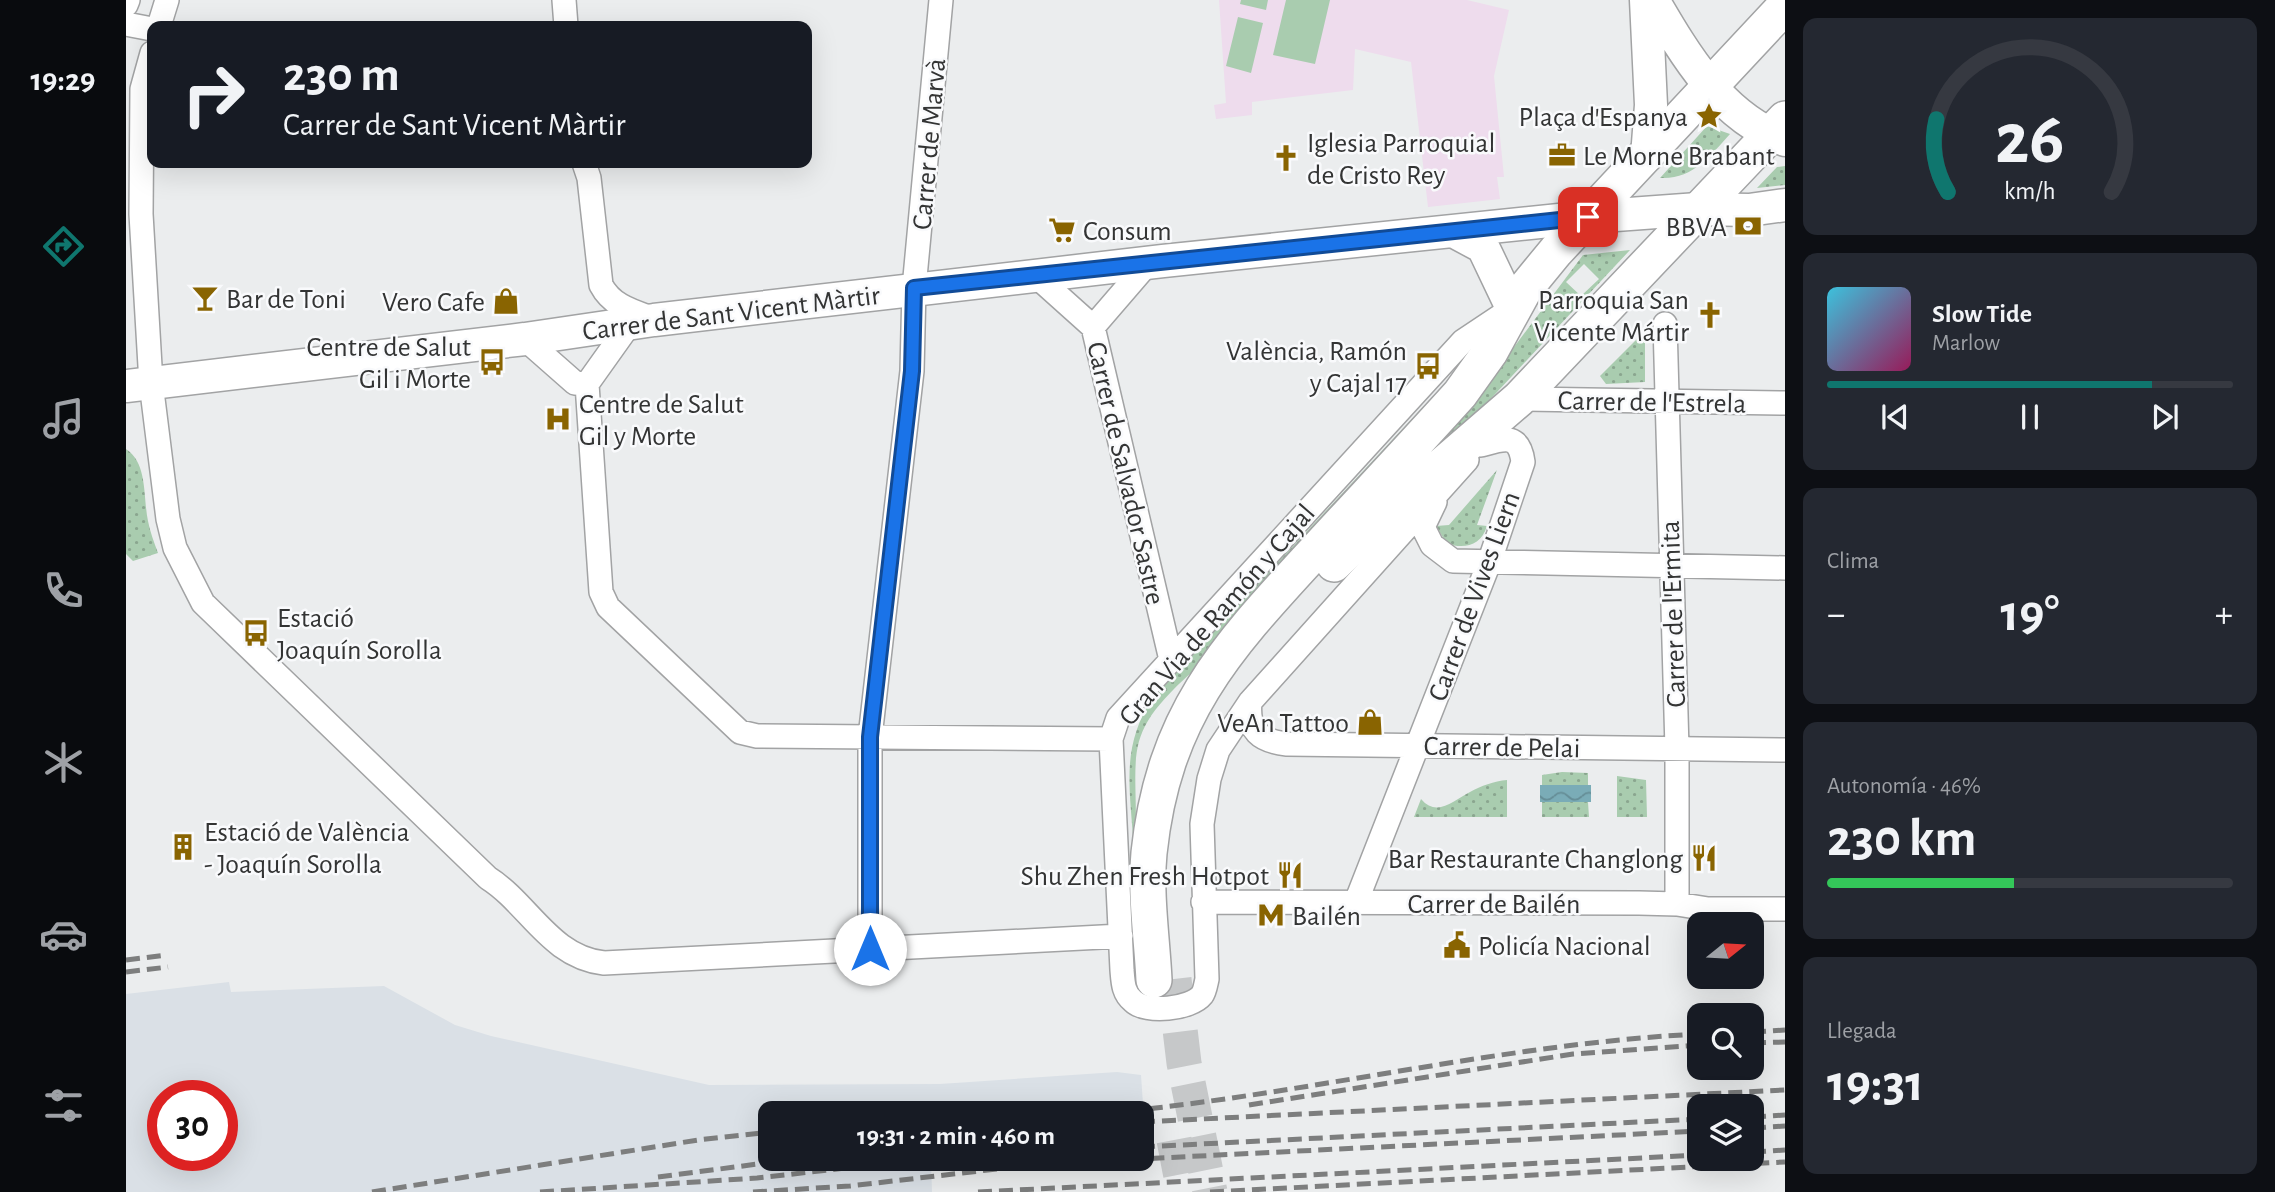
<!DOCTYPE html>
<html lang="es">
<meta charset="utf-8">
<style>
:root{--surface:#171b24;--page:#242831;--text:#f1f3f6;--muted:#9ea1a6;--line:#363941;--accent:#0f766e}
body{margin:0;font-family:"Alegreya Sans",sans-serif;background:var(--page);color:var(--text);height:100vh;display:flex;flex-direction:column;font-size:26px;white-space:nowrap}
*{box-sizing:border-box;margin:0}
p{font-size:23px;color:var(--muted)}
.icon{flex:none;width:38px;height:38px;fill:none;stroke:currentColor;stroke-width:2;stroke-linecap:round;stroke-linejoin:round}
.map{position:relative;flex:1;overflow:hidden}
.details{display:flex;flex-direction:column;gap:18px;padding:18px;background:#0d0f14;width:490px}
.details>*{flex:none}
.top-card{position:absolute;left:21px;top:21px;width:665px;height:147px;border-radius:14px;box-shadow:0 7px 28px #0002;background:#171b24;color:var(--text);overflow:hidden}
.needle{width:46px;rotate:72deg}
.buttons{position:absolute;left:1561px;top:912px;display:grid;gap:14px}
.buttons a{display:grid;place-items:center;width:77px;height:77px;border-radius:14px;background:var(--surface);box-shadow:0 7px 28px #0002;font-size:35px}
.speed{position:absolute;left:21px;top:1080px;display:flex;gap:14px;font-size:35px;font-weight:700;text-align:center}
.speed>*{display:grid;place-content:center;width:91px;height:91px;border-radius:50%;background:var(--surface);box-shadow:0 7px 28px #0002;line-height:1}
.speed .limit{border:10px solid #d22;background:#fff;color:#111}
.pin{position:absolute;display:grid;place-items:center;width:60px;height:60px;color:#fff;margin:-30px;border-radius:14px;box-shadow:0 4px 10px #0006}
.me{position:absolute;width:77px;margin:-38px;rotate:0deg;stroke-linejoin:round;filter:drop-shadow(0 0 5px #0008)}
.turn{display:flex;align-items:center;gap:24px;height:147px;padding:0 21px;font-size:32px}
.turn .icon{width:91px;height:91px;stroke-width:2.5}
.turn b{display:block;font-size:49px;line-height:60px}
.big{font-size:52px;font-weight:700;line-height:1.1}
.details .tile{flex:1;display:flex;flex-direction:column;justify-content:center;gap:10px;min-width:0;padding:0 24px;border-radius:14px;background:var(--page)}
.details .dial{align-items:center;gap:0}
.dial svg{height:182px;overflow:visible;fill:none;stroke:var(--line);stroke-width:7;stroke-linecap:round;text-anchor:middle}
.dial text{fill:var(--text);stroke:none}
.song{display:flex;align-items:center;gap:21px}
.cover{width:84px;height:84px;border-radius:10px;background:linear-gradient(135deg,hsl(190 70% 55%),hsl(330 70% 35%))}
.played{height:7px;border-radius:4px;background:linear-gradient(90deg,var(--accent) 80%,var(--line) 80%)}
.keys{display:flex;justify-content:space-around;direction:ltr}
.heat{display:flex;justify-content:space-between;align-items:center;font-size:38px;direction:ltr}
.charge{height:10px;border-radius:5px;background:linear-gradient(90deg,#34c759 46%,var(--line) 0)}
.trip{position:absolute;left:632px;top:1101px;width:396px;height:70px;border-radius:14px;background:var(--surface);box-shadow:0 7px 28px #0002;font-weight:700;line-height:70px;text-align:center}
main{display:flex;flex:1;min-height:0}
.menu{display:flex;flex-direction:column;width:126px;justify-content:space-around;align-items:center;background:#090b0e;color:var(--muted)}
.menu .icon{width:49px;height:49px}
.menu .current{color:var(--accent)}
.menu b{font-size:32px;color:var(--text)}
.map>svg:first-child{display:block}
.built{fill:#dae0e6;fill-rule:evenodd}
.education{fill:#eedced}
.grass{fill:url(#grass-dots);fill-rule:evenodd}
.garden{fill:#a9ccaf}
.water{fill:url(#water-waves)}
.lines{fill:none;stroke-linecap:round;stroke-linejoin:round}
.primary-tunnel{stroke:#c6c8c9;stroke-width:35;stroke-dasharray:35 18;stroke-linecap:butt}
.street-casing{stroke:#a2a3a4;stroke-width:26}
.secondary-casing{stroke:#a2a3a4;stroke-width:35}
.primary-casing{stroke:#a2a3a4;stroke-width:38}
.street{stroke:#fff;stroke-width:23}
.secondary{stroke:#fff;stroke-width:32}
.primary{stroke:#fff;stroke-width:35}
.rail{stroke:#7d7e7e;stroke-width:5;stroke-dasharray:14 7;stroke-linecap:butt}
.route-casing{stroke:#114b97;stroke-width:18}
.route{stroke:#1a73e8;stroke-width:12}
.labels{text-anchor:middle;stroke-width:5;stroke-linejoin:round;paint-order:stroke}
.poi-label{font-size:28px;fill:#333434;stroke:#f9fafc;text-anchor:end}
.street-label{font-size:28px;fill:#333434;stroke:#f9fafc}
</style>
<main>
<nav class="menu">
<b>19:29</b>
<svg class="icon current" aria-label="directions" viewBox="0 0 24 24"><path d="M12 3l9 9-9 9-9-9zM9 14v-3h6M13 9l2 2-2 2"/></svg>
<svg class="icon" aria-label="music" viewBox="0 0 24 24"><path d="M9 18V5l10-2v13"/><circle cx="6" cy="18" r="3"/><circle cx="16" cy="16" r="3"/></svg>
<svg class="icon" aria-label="phone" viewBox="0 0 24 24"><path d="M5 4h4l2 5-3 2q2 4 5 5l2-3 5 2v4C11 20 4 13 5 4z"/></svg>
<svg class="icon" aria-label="climate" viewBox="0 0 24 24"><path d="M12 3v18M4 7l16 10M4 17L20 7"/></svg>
<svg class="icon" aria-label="car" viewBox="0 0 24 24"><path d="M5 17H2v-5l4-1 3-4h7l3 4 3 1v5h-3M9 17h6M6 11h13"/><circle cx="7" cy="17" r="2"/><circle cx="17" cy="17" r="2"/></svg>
<svg class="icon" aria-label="filters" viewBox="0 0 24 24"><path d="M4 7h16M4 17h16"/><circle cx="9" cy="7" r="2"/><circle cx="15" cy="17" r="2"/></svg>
</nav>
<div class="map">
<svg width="1659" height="1192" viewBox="0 0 1659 1192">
<defs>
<pattern id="grass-dots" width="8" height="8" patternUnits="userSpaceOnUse" patternTransform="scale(1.75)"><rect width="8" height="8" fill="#a9ccaf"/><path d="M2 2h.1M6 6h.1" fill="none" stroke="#8aa68f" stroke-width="1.8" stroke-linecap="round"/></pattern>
<pattern id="water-waves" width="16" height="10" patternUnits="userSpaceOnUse" patternTransform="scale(1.75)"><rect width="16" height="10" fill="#7aacb7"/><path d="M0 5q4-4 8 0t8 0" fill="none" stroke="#658d96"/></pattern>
</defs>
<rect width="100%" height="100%" fill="#ebedee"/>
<path class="built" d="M103,982l2,10 153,-6 71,39 36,11 218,49 231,-1 177,-12 24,3 2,29 -197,9h-176v45l161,1 1,33h-806v-198zM37,1096h59v59h-59z"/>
<path class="education" d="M1093,0h248l42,10 -15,66 10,101h-7l3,22 -72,8 -17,-145 -56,-13 -2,41 -101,12v13l-36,4 -2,-14 12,-2z"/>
<path class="grass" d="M1581,126l23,8c-20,22 -38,46 -70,44z
M1659,166v19l-28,3 20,-21z
M1504,250l-146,156 -118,111 130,-146 87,-116zM1458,264l15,15 -18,17 -15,-14z
M1513,337l6,6v39l-39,2 -6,-8z
M1353,347l-286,324c-71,64 -56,77 -57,166h-3c-4,-57 -11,-92 21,-142z
M0,449c22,14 17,49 22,72 2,11 6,21 10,32l-25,8 -7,-7z
M1371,470l-20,55 10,1c-6,20 -22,23 -40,18l-11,-18 13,-1z
M1436,772l26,1v12h-46v-10z
M1491,776l29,4 1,37h-30z
M1381,780v37h-93l7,-18c16,19 33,1 49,-7 11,-6 24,-11 37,-12z
M1416,802h46l1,15h-47z"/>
<path class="garden" d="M1115,0h27l-2,10 -26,-6z
M1160,0h44l-15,64 -42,-9z
M1112,17l25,6 -12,50 -25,-7z"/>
<path class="water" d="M1414,785h51v17h-51z"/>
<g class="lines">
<path class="primary-tunnel" d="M1048,979l10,84 26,129
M1048,1140l10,52"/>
<defs>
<path id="street" d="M438,0l2,26
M0,5l2,-5
M0,24l26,5
M33,26l8,-26
M26,53l-10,36 -1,125 10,169 17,136 7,29 28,55 285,275c41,26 62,79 116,85l517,-27
M458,163l5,15 12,107c11,21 31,26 53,34
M909,275l58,52 78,333
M1539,324l12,425v155
M503,325l-42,59 14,208 7,15 132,125 17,4 354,3
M967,327l56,-65
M399,339l50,44 12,1
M1393,399l266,4
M1341,460l-217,242 -32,48 -9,29 -7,45 5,155c-1,4 -2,12 -5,16 -11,14 -56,19 -69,6 -10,-8 -10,-19 -11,-31l-11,-231 7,-21 345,-377 45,-30
M1309,502l-12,25 9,18 21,16 332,7
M1124,702c-3,29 10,39 37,42l498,6
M1077,902l436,1 38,1 31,5h77
M1230,902l133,-339 34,-101c-4,-30 -20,-23 -42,-17
M744,949v-212l42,-366 2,-83 27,-288"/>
<path id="secondary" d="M1520,0l5,105 -4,51
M1527,0c32,55 69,118 132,140
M1329,232l28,15 29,61
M0,386l399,-47 129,-19 509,-59 425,-44 110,-8 51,1 36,-5"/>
<path id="primary" d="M1208,564l46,-45 139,-120 266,-280
M1028,980c-2,-41 -9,-86 -5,-127 15,-142 80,-208 171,-307 47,-51 94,-101 140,-152l30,-42 34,-62 32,-39 229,-245"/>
</defs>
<use href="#street" class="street-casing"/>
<use href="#secondary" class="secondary-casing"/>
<use href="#primary" class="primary-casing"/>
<use href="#street" class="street"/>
<use href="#secondary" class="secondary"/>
<use href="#primary" class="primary"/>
<path class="rail" d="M0,960l40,-5
M0,972l42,-5
M1626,1032l33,-2
M1626,1043l33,-1
M1123,1105l324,-51 126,-9
M981,1113c199,-18 393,-69 592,-79
M1626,1117l33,-2
M1015,1122l644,-32
M1626,1128l33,-2
M1015,1147l558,-28
M1626,1152l33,-2
M532,1177l146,-19
M246,1192l326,-52 72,-8
M414,1192l217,-14 178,-20
M627,1192l97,-6 190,-22 659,-33
M852,1192l721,-37
M1084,1192l575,-30"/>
</g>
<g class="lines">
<defs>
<path id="route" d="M744,949v-212l42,-366 2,-83 674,-71"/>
</defs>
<use href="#route" class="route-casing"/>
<use href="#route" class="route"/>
</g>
<defs>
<symbol id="sight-bare" viewBox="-9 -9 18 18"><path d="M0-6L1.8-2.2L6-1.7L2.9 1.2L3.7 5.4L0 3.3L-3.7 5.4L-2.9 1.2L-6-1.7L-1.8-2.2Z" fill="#896401" stroke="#f9fafc" stroke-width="2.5" paint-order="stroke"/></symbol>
<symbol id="office-bare" viewBox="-9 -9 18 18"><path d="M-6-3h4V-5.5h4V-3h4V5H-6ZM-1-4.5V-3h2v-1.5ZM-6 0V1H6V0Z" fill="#896401" stroke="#f9fafc" stroke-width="2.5" paint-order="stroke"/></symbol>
<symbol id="church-bare" viewBox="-9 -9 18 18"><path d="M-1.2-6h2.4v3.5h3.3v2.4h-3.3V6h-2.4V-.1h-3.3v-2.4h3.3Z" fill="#896401" stroke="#f9fafc" stroke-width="2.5" paint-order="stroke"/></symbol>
<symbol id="bank-bare" viewBox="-9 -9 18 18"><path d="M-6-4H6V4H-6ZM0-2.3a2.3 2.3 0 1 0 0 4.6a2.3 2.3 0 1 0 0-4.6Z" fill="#896401" stroke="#f9fafc" stroke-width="2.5" paint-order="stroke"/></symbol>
<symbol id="supermarket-bare" viewBox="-9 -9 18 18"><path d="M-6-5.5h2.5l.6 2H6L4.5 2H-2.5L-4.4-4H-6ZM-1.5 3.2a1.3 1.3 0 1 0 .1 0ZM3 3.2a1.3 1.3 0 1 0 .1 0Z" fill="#896401" stroke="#f9fafc" stroke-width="2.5" paint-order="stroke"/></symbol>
<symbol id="bar-bare" viewBox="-9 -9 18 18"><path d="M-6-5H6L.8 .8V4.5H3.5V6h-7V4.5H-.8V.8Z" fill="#896401" stroke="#f9fafc" stroke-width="2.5" paint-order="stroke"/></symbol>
<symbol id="shop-bare" viewBox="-9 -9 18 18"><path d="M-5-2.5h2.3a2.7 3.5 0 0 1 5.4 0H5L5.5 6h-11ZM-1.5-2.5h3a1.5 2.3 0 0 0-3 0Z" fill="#896401" stroke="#f9fafc" stroke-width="2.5" paint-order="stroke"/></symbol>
<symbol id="bus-bare" viewBox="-9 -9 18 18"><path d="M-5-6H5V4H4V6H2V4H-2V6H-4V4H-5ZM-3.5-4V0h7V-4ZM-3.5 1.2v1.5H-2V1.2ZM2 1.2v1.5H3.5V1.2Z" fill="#896401" stroke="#f9fafc" stroke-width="2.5" paint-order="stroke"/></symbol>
<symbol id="hospital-bare" viewBox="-9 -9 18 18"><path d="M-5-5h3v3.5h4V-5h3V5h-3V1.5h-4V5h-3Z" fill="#896401" stroke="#f9fafc" stroke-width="2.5" paint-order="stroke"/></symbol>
<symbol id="building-bare" viewBox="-9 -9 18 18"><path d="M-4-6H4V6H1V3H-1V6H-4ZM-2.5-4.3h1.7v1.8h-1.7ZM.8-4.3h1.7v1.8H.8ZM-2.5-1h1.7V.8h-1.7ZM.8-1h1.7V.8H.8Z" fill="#896401" stroke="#f9fafc" stroke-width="2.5" paint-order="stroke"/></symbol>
<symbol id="restaurant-bare" viewBox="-9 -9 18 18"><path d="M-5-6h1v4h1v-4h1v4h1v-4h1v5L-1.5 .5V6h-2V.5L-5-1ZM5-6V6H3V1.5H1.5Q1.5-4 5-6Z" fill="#896401" stroke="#f9fafc" stroke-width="2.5" paint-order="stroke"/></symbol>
<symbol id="metro-bare" viewBox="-9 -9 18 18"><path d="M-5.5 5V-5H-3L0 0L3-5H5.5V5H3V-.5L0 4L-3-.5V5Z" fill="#896401" stroke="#f9fafc" stroke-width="2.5" paint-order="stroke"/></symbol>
<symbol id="civic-bare" viewBox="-9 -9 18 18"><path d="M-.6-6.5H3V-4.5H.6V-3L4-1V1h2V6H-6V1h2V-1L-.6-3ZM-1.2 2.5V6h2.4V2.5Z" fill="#896401" stroke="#f9fafc" stroke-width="2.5" paint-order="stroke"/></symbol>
</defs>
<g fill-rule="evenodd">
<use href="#sight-bare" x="1564" y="97" width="38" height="38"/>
<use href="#office-bare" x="1417" y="136" width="38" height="38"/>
<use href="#church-bare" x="1141" y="139" width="38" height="38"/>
<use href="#bank-bare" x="1603" y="207" width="38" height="38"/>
<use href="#supermarket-bare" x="917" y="211" width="38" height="38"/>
<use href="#bar-bare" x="60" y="279" width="38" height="38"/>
<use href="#shop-bare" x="361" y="282" width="38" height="38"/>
<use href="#church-bare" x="1565" y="296" width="38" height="38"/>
<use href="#bus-bare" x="347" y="343" width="38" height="38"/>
<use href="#bus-bare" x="1283" y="347" width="38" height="38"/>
<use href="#hospital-bare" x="413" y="400" width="38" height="38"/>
<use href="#bus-bare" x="111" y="614" width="38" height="38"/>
<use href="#shop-bare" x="1225" y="703" width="38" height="38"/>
<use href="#building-bare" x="38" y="828" width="38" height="38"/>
<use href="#restaurant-bare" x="1559" y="839" width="38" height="38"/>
<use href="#restaurant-bare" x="1145" y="856" width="38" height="38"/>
<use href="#metro-bare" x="1126" y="896" width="38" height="38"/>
<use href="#civic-bare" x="1312" y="926" width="38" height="38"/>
</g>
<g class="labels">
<g class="poi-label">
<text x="1562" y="126">Plaça d'Espanya</text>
<text x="1181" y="152" text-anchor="start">Iglesia Parroquial<tspan x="1181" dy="32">de Cristo Rey</tspan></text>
<text x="1457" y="165" text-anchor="start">Le Morne Brabant</text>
<text x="1601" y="236">BBVA</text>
<text x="957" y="240" text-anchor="start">Consum</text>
<text x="100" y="308" text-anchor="start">Bar de Toni</text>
<text x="1563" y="309">Parroquia San<tspan x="1563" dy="32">Vicente Mártir</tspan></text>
<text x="359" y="311">Vero Cafe</text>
<text x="345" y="356">Centre de Salut<tspan x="345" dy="32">Gil i Morte</tspan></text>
<text x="1281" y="360">València, Ramón<tspan x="1281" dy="32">y Cajal 17</tspan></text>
<text x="453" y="413" text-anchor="start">Centre de Salut<tspan x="453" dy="32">Gil y Morte</tspan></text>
<text x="151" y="627" text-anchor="start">Estació<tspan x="151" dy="32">Joaquín Sorolla</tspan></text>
<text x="1223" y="732">VeAn Tattoo</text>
<text x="78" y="841" text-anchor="start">Estació de València<tspan x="78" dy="32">- Joaquín Sorolla</tspan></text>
<text x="1557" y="868">Bar Restaurante Changlong</text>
<text x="1143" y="885">Shu Zhen Fresh Hotpot</text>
<text x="1166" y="925" text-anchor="start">Bailén</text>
<text x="1352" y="955" text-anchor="start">Policía Nacional</text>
</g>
<g class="street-label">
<text transform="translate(802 144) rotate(-85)" y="10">Carrer de Marvà</text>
<text transform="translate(605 312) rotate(-7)" y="10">Carrer de Sant Vicent Màrtir</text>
<text transform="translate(1526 401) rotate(1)" y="10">Carrer de l'Estrela</text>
<text transform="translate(1001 473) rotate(77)" y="10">Carrer de Salvador Sastre</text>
<text transform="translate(1347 596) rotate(-70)" y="10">Carrer de Vives Liern</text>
<text transform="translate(1090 614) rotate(-49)" y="10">Gran Via de Ramón y Cajal</text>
<text transform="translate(1546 614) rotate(-92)" y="10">Carrer de l'Ermita</text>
<text transform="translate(1376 746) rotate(1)" y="10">Carrer de Pelai</text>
<text x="1368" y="913">Carrer de Bailén</text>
</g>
</g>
</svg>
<div class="buttons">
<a><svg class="needle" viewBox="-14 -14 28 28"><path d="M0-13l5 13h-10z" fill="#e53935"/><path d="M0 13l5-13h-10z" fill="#9ea1a6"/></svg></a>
<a><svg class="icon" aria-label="search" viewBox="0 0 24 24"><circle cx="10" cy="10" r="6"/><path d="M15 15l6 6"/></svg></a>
<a><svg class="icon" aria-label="layers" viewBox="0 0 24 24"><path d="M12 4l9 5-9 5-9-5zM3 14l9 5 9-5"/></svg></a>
</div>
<div class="speed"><div class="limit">30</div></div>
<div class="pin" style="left:1462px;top:217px;background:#d93025"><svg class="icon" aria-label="arrive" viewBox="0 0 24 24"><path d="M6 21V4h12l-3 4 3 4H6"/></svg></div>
<svg class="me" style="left:744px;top:949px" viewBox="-20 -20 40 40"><circle r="19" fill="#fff"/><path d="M0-13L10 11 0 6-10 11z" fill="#1a73e8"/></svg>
<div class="trip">19:31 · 2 min · 460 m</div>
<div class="top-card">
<div class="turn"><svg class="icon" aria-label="right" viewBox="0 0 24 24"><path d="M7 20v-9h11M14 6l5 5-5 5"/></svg><div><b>230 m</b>Carrer de Sant Vicent Màrtir</div></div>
</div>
</div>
<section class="details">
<div class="tile dial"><svg viewBox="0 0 100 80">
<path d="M14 69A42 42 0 1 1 86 69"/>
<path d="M14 69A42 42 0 0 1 9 37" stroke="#0f766e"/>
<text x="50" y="56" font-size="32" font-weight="700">26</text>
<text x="50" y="72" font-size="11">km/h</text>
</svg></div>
<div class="tile">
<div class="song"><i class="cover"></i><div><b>Slow Tide</b><p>Marlow</p></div></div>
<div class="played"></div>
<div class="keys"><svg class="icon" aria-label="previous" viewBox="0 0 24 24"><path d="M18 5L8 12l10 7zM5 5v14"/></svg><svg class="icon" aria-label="pause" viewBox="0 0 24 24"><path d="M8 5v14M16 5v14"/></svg><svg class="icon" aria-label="next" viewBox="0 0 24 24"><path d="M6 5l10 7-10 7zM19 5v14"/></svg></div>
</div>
<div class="tile"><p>Clima</p>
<div class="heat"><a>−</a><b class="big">19°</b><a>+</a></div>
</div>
<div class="tile"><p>Autonomía · 46%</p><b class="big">230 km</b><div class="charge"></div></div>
<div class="tile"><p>Llegada</p><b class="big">19:31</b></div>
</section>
</main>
